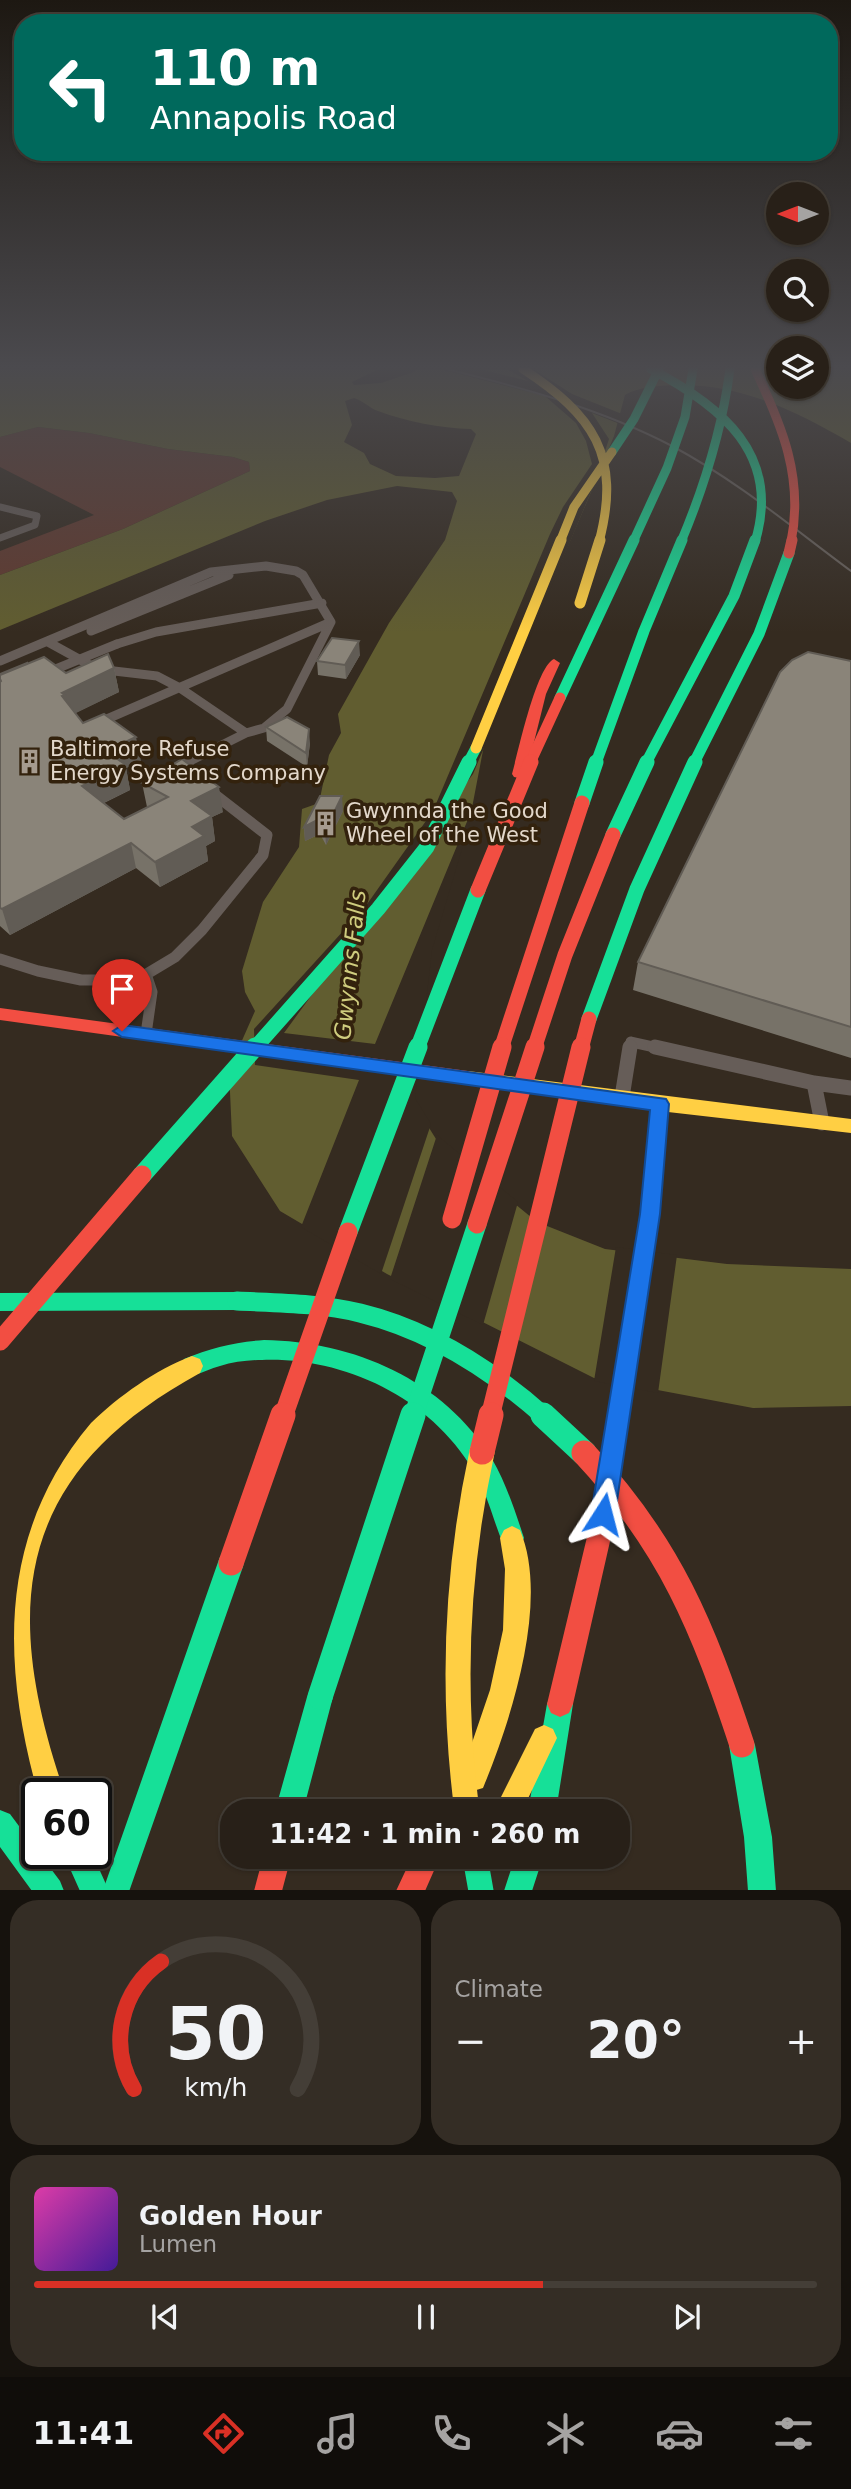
<!DOCTYPE html>
<meta charset="utf-8">
<style>
:root{--surface:#282018;--page:#342d25;--text:#f1f3f6;--muted:#a5a3a2;--line:#443e37;--accent:#d93025}
body{margin:0;font-family:"DejaVu Sans",sans-serif;background:var(--page);color:var(--text);height:100vh;display:flex;flex-direction:column;font-size:26px;white-space:nowrap}
*{box-sizing:border-box;margin:0}
p{font-size:23px;color:var(--muted)}
.icon{flex:none;width:38px;height:38px;fill:none;stroke:currentColor;stroke-width:2;stroke-linecap:round;stroke-linejoin:round}
.map{position:relative;height:1890px;overflow:hidden}
.drawer{display:flex;flex-direction:column;gap:10px;padding:10px;background:#16120d;flex:1}
.drawer>*{flex:none}
.top-card{position:absolute;left:14px;top:14px;width:824px;height:147px;border-radius:28px;box-shadow:0 2px 5px #0004,0 0 0 2px var(--line);background:#00695c;color:#fff;overflow:hidden}
.needle{width:46px;rotate:270deg}
.tools{position:absolute;left:766px;top:182px;display:grid;gap:14px}
.tools a{display:grid;place-items:center;width:63px;height:63px;border-radius:50%;background:var(--surface);box-shadow:0 2px 5px #0004,0 0 0 2px var(--line);font-size:35px}
.speed{position:absolute;left:21px;top:1778px;display:flex;gap:14px;font-size:35px;font-weight:700;text-align:center}
.speed>*{display:grid;place-content:center;width:91px;height:91px;border-radius:50%;background:var(--surface);box-shadow:0 2px 5px #0004,0 0 0 2px var(--line);line-height:1}
.speed .limit{border:4px solid #111;border-radius:10px;background:#fff;color:#111}
.pin{position:absolute;display:grid;place-items:center;width:60px;height:60px;color:#fff;margin:-72px -30px;border-radius:50% 50% 50% 0;rotate:-45deg;box-shadow:0 0 7px #0007}
.pin .icon{rotate:45deg}
.me{position:absolute;width:77px;margin:-38px;rotate:9deg;stroke-linejoin:round;filter:drop-shadow(0 0 5px #0008)}
.turn{display:flex;align-items:center;gap:24px;height:147px;padding:0 21px;font-size:32px}
.turn .icon{width:91px;height:91px;stroke-width:2.5}
.turn b{display:block;font-size:49px;line-height:60px}
.big{font-size:52px;font-weight:700;line-height:1.1}
.drawer .card{flex:1;display:flex;flex-direction:column;justify-content:center;gap:10px;min-width:0;padding:0 24px;border-radius:28px;background:var(--page)}
.drawer .dial{align-items:center;gap:0}
.dial svg{height:182px;overflow:visible;fill:none;stroke:var(--line);stroke-width:7;stroke-linecap:round;text-anchor:middle}
.dial text{fill:var(--text);stroke:none}
.song{display:flex;align-items:center;gap:21px}
.cover{width:84px;height:84px;border-radius:10px;background:linear-gradient(135deg,hsl(320 70% 55%),hsl(260 70% 35%))}
.played{height:7px;border-radius:4px;background:linear-gradient(90deg,var(--accent) 65%,var(--line) 65%)}
.keys{display:flex;justify-content:space-around;direction:ltr}
.heat{display:flex;justify-content:space-between;align-items:center;font-size:38px;direction:ltr}
.drawer .tiles{flex:1;display:grid;gap:10px;grid-template-columns:1fr 1fr}
.card:last-child{grid-column:span 2}
.trip{position:absolute;left:220px;top:1799px;width:410px;height:70px;border-radius:28px;background:var(--surface);box-shadow:0 2px 5px #0004,0 0 0 2px var(--line);font-weight:700;line-height:70px;text-align:center}
.tabs{display:flex;height:112px;justify-content:space-around;align-items:center;background:#100d0a;color:var(--muted)}
.tabs .icon{width:49px;height:49px}
.tabs .current{color:var(--accent)}
.tabs b{font-size:32px;color:var(--text)}
.map>svg:first-child{display:block}
.green{fill:#613a2f}
.water{fill:#615d30;fill-rule:evenodd}
.pier{fill:#352b20}
.lines{fill:none;stroke-linecap:round;stroke-linejoin:round}
.lane-far3{stroke:#665d58;stroke-width:7}
.lane-far2{stroke:#665d58;stroke-width:9}
.lane-far1{stroke:#665d58;stroke-width:11}
.lane{stroke:#665d58;stroke-width:15}
.fast{fill:#16e098;fill-rule:evenodd}
.slow{fill:#ffcf43;fill-rule:evenodd}
.jam{fill:#f24e42;fill-rule:evenodd}
.tram{stroke:#69625c;stroke-width:2}
.lane-bridge{stroke:#665d58;stroke-width:9}
.fast-bridge-far4{stroke:#16e098;stroke-width:9}
.fast-bridge-far3{stroke:#16e098;stroke-width:11}
.fast-bridge-far2{stroke:#16e098;stroke-width:15}
.fast-bridge-far1{stroke:#16e098;stroke-width:19}
.fast-bridge{stroke:#16e098;stroke-width:25}
.slow-bridge-far2{stroke:#ffcf43;stroke-width:9}
.slow-bridge-far1{stroke:#ffcf43;stroke-width:11}
.slow-bridge{stroke:#ffcf43;stroke-width:25}
.jam-bridge-far4{stroke:#f24e42;stroke-width:9}
.jam-bridge-far3{stroke:#f24e42;stroke-width:11}
.jam-bridge-far2{stroke:#f24e42;stroke-width:15}
.jam-bridge-far1{stroke:#f24e42;stroke-width:19}
.jam-bridge{stroke:#f24e42;stroke-width:25}
.wall{fill:#777268}
.shaded-wall{fill:#615c55}
.building{fill:#8a8479;stroke:#615c55;stroke-width:2}
.route{fill:#1a73e8;stroke:#114b97;stroke-width:2}
.labels{text-anchor:middle;stroke-width:7;stroke-linejoin:round;paint-order:stroke}
.poi-label{font-size:21px;fill:#e3d8cb;stroke:#33220d;text-anchor:start}
.water-label{font-size:23px;font-style:italic;fill:#cfcc7e;stroke:#33220d}
</style>
<div class="map">
<svg width="851" height="1891" viewBox="0 0 851 1891">
<rect width="100%" height="100%" fill="#352b20"/>
<path class="green" d="M38,427l51,6 79,16 65,8 16,5 1,9 -127,58 -123,46v-24l94,-36 -94,-48v-30z"/>
<path class="water" d="M0,369h379l-27,13 2,3 27,-2 33,-11 2,-3h363v18h38v-18h34v74c-57,-33 -111,-60 -178,-58 -15,1 -35,2 -48,10l-11,41 -25,61 -104,243 -14,73 -42,137 -18,149 25,40 101,83 68,27 122,15 124,5v137l-98,2 -159,-30 -207,-104 -107,-63 -48,-75 -3,-66 26,-59 -10,-19 -3,-21 21,-69 36,-55 3,-38 17,-6 10,-48 12,-22 -3,-19 51,-91 56,-83 12,-39 -5,-9 -55,-6 -70,14 -62,21 -265,109v-55l123,-46 127,-58 -1,-9 -16,-5 -65,-8 -79,-16 -51,-6 -38,10zM354,398c10,3 15,10 24,13 30,11 61,17 93,18l5,5 -17,42 -24,2 -39,-2 -26,-12 -6,-11 -20,-11 8,-17 -7,-24z"/>
<path class="pier" d="M440,369h40l48,12 -21,-12h26l39,25 50,20 -2,10 -28,-11 17,26 -16,48 -120,287 -189,259 91,11 103,-249 -46,155 -17,148 16,26 -50,150 -80,-47 58,-147 -104,-15 -1,-36 111,-122 68,-96 117,-277 13,-27 29,-43 -6,-23 -10,-18 -31,-27z
M437,1135l81,67 -35,123 -93,-46z
M616,1247l61,8 -19,138 -64,-12z"/>
<g class="lines">
<path class="lane-far3" d="M0,507l37,9 -2,9 -35,13"/>
<path class="lane-far2" d="M91,631l138,-56
M48,642l49,27 60,7 23,12 66,45
M117,644l39,-12 166,-29
M0,661l211,-89 55,-6 30,5 7,4 28,47 -44,87 -23,19 -18,5 -60,30
M100,722l231,-100"/>
<path class="lane-far1" d="M173,770l16,-8
M0,959l38,12 43,9h44l20,-5 30,-18 27,-27 61,-75 4,-20 -58,-45
M146,974l6,18 -6,42
M630,1049l1,-7 32,7"/>
<path class="lane" d="M655,1047l159,36 8,40
M814,1083l37,5
M622,1097l8,-50"/>
<path class="fast" d="M237,1292l7,3 3,6 -3,6 -7,3 -237,1v-18z
M264,1340c89,1 180,40 228,119 14,24 23,52 32,79l-4,8 -8,4 -8,-4c-10,-23 -15,-47 -27,-69 -42,-77 -130,-120 -215,-117 -14,0 -29,2 -42,6 -9,2 -17,7 -26,9 -4,1 -5,0 -10,-2l-3,-7 3,-7c27,-11 51,-17 80,-19z
M320,1684l9,4 4,9 -30,114h-28l32,-114 4,-9z
M560,1691l9,4 4,9 -17,107h-28l19,-107 4,-9z
M742,1732l9,4 4,9 17,92 4,54h-28l-4,-54 -15,-92 4,-9z
M0,1810l10,4 50,67 4,10h-32l-32,-44z
M63,1853h29l17,38h-29z
M515,1857h28l-11,34h-28z"/>
<path class="slow" d="M468,1071l383,48v14l-183,-21 -8,102 -36,236 -3,8 -8,3 -8,-3 -3,-8 38,-236 11,-104 -183,-25 -6,-2 -3,-5 3,-5z
M192,1356l8,3 3,7 -3,7c-185,101 -200,233 -135,421h-27c-38,-137 -38,-263 53,-371 28,-27 64,-53 101,-67z
M512,1526l8,4c30,71 -9,190 -37,258l-10,3 -10,-3 -3,-10 30,-88 13,-60 2,-61 -5,-31 4,-8z
M544,1725l9,4 4,9 -35,73h-28l41,-82z"/>
<path class="jam" d="M554,659l6,4 -14,31 -20,80 -7,4 -5,-1 -2,-3c6,-21 24,-107 42,-115z
M0,1008l468,63 6,2 3,5 -3,5 -6,2 -468,-65z
M613,1439l8,3 3,8 -13,87 -38,167 -4,9 -9,4 -9,-4 -4,-9 40,-167 15,-87 3,-8z
M263,1857h28l-9,34h-28z
M412,1857h28l-15,34h-29z"/>
<path class="tram" d="M446,369c78,19 155,40 226,77 64,34 121,82 179,125"/>
<path class="lane-bridge" d="M46,673l71,-29"/>
<path class="fast-bridge-far4" d="M651,369c70,37 131,85 104,173
M612,452l22,-33 25,-50
M633,542l34,-74 18,-51 8,-48
M681,542c24,-57 41,-112 49,-173"/>
<path class="fast-bridge-far3" d="M560,698l74,-158
M468,763l8,-15
M596,763l48,-132 38,-91
M646,763l88,-167 21,-56
M694,763l65,-129 30,-81"/>
<path class="fast-bridge-far2" d="M582,803l14,-41
M613,835l34,-73
M589,1019l48,-130 58,-127
M254,1049l124,-140 49,-62 42,-85
M417,1049l61,-159"/>
<path class="fast-bridge-far1" d="M142,1175l113,-128
M348,1232l70,-185
M237,1301c41,2 83,2 123,12 70,17 132,57 185,104
M413,1417l64,-193"/>
<path class="fast-bridge" d="M543,1415l41,38
M320,1697l93,-282
M475,1857l6,34
M116,1891l115,-328"/>
<path class="slow-bridge-far2" d="M523,369c70,46 99,86 76,173
M560,542l14,-35 38,-55"/>
<path class="slow-bridge-far1" d="M580,603l20,-63
M476,748l85,-208"/>
<path class="slow-bridge" d="M467,1811c-16,-122 -11,-239 15,-359"/>
<path class="jam-bridge-far4" d="M755,369c27,57 49,109 36,173"/>
<path class="jam-bridge-far3" d="M789,553l3,-13
M530,763l30,-65"/>
<path class="jam-bridge-far2" d="M478,890l53,-128
M501,1049l81,-246
M534,1049l31,-94 48,-120
M581,1049l8,-30"/>
<path class="jam-bridge-far1" d="M452,1219l50,-172
M477,1224l58,-177
M0,1341l142,-166
M283,1417l65,-185
M490,1417l91,-370"/>
<path class="jam-bridge" d="M482,1452l9,-37
M584,1453c86,92 119,174 158,292
M231,1563l52,-148"/>
</g>
<path class="wall" d="M360,655l-14,24 -28,-4 -1,-14z
M851,661v397l-218,-68 5,-28z
M114,668l5,24 -44,21 8,10 58,38 -15,7 4,22 -26,13 20,16 23,-12 -5,-24 81,29 -11,5 3,24 -9,5 2,15 -48,26 -24,-19 -126,67 -10,-9v-252l66,-1z
M266,727l44,16 -3,24 -40,-26z
M343,811l-17,34 -6,-11 -15,7 -1,-14z"/>
<path class="shaded-wall" d="M359,641l1,14 -14,24 -1,-14z
M114,668l5,24 -49,24 -8,-20v-3z
M309,729l1,14 -3,24 -1,-14z
M136,737l5,24 -15,7 4,22 -43,21 -5,-25 24,-35z
M219,787l4,25 -11,5 3,24 -9,5 2,15 -48,26 -5,-25 37,-35 -1,-26z
M342,796l1,15 -17,34 -1,-14z
M319,819l1,15 -15,7 -1,-14z
M131,843l5,25 -126,67 -8,-26z"/>
<path class="building" d="M332,638l27,3 -14,24 -28,-4z
M808,652l43,9v366l-213,-65 142,-290 12,-12z
M108,654l6,14 -52,25 3,2 -3,1 21,27 21,-9 32,23 -30,14 20,14 -44,21 42,33 44,-22 -26,-14 40,-24 37,28 -28,14 21,15 -20,11 12,9 -49,26 -24,-19 -129,66 -2,-1v-226l1,-1 -1,-2v-4l44,-18 22,16z
M27,663v1l-27,11v-1z
M287,717l22,12 -3,24 -40,-26z
M320,796h22l-17,35 -6,-12 -15,8z"/>
<linearGradient id="sky" x2="0" y2="1"><stop stop-color="#1d1812"/><stop offset="0.58" stop-color="#4b4a4e"/><stop offset="1" stop-color="#4b4a4e" stop-opacity="0"/></linearGradient>
<rect width="851" height="633" fill="url(#sky)"/>
<path class="route" d="M122,1025l544,74 3,5 -9,110 -45,300 -4,9 -8,3 -9,-3 -3,-9 49,-300 10,-104 -528,-73 -9,-6z"/>
<defs>
<symbol id="building-bare" viewBox="-9 -9 18 18"><path d="M-4-6H4V6H1V3H-1V6H-4ZM-2.5-4.3h1.7v1.8h-1.7ZM.8-4.3h1.7v1.8H.8ZM-2.5-1h1.7V.8h-1.7ZM.8-1h1.7V.8H.8Z" fill="#a69b8f" stroke="#33220d" stroke-width="2.5" paint-order="stroke"/></symbol>
</defs>
<g fill-rule="evenodd">
<use href="#building-bare" x="12" y="744" width="35" height="35"/>
<use href="#building-bare" x="308" y="806" width="35" height="35"/>
</g>
<g class="labels">
<g class="poi-label">
<text x="50" y="756">Baltimore Refuse<tspan x="50" dy="24">Energy Systems Company</tspan></text>
<text x="346" y="818">Gwynnda the Good<tspan x="346" dy="24">Wheel of the West</tspan></text>
</g>
<g class="water-label">
<text transform="translate(350 965) rotate(-84)" y="8">Gwynns Falls</text>
</g>
</g>
</svg>
<div class="tools">
<a><svg class="needle" viewBox="-14 -14 28 28"><path d="M0-13l5 13h-10z" fill="#e53935"/><path d="M0 13l5-13h-10z" fill="#a5a3a2"/></svg></a>
<a><svg class="icon" aria-label="search" viewBox="0 0 24 24"><circle cx="10" cy="10" r="6"/><path d="M15 15l6 6"/></svg></a>
<a><svg class="icon" aria-label="layers" viewBox="0 0 24 24"><path d="M12 4l9 5-9 5-9-5zM3 14l9 5 9-5"/></svg></a>
</div>
<div class="speed"><div class="limit">60</div></div>
<div class="pin" style="left:122px;top:1031px;background:#d93025"><svg class="icon" aria-label="arrive" viewBox="0 0 24 24"><path d="M6 21V4h12l-3 4 3 4H6"/></svg></div>
<svg class="me" style="left:603px;top:1514px" viewBox="-20 -20 40 40"><path d="M0-17L14 15 0 8-14 15z" fill="#1a73e8" stroke="#fff" stroke-width="4"/></svg>
<div class="trip">11:42 · 1 min · 260 m</div>
<div class="top-card">
<div class="turn"><svg class="icon" aria-label="left" viewBox="0 0 24 24"><path d="M17 20v-9H6M10 6l-5 5 5 5"/></svg><div><b>110 m</b>Annapolis Road</div></div>
</div>
</div>
<section class="drawer">
<div class="tiles">
<div class="card dial"><svg viewBox="0 0 100 80">
<path d="M14 69A42 42 0 1 1 86 69"/>
<path d="M14 69A42 42 0 0 1 26 13" stroke="#d93025"/>
<text x="50" y="56" font-size="32" font-weight="700">50</text>
<text x="50" y="72" font-size="11">km/h</text>
</svg></div>
<div class="card"><p>Climate</p>
<div class="heat"><a>−</a><b class="big">20°</b><a>+</a></div>
</div>
<div class="card">
<div class="song"><i class="cover"></i><div><b>Golden Hour</b><p>Lumen</p></div></div>
<div class="played"></div>
<div class="keys"><svg class="icon" aria-label="previous" viewBox="0 0 24 24"><path d="M18 5L8 12l10 7zM5 5v14"/></svg><svg class="icon" aria-label="pause" viewBox="0 0 24 24"><path d="M8 5v14M16 5v14"/></svg><svg class="icon" aria-label="next" viewBox="0 0 24 24"><path d="M6 5l10 7-10 7zM19 5v14"/></svg></div>
</div>
</div>
</section>
<nav class="tabs">
<b>11:41</b>
<svg class="icon current" aria-label="directions" viewBox="0 0 24 24"><path d="M12 3l9 9-9 9-9-9zM9 14v-3h6M13 9l2 2-2 2"/></svg>
<svg class="icon" aria-label="music" viewBox="0 0 24 24"><path d="M9 18V5l10-2v13"/><circle cx="6" cy="18" r="3"/><circle cx="16" cy="16" r="3"/></svg>
<svg class="icon" aria-label="phone" viewBox="0 0 24 24"><path d="M5 4h4l2 5-3 2q2 4 5 5l2-3 5 2v4C11 20 4 13 5 4z"/></svg>
<svg class="icon" aria-label="climate" viewBox="0 0 24 24"><path d="M12 3v18M4 7l16 10M4 17L20 7"/></svg>
<svg class="icon" aria-label="car" viewBox="0 0 24 24"><path d="M5 17H2v-5l4-1 3-4h7l3 4 3 1v5h-3M9 17h6M6 11h13"/><circle cx="7" cy="17" r="2"/><circle cx="17" cy="17" r="2"/></svg>
<svg class="icon" aria-label="filters" viewBox="0 0 24 24"><path d="M4 7h16M4 17h16"/><circle cx="9" cy="7" r="2"/><circle cx="15" cy="17" r="2"/></svg>
</nav>
